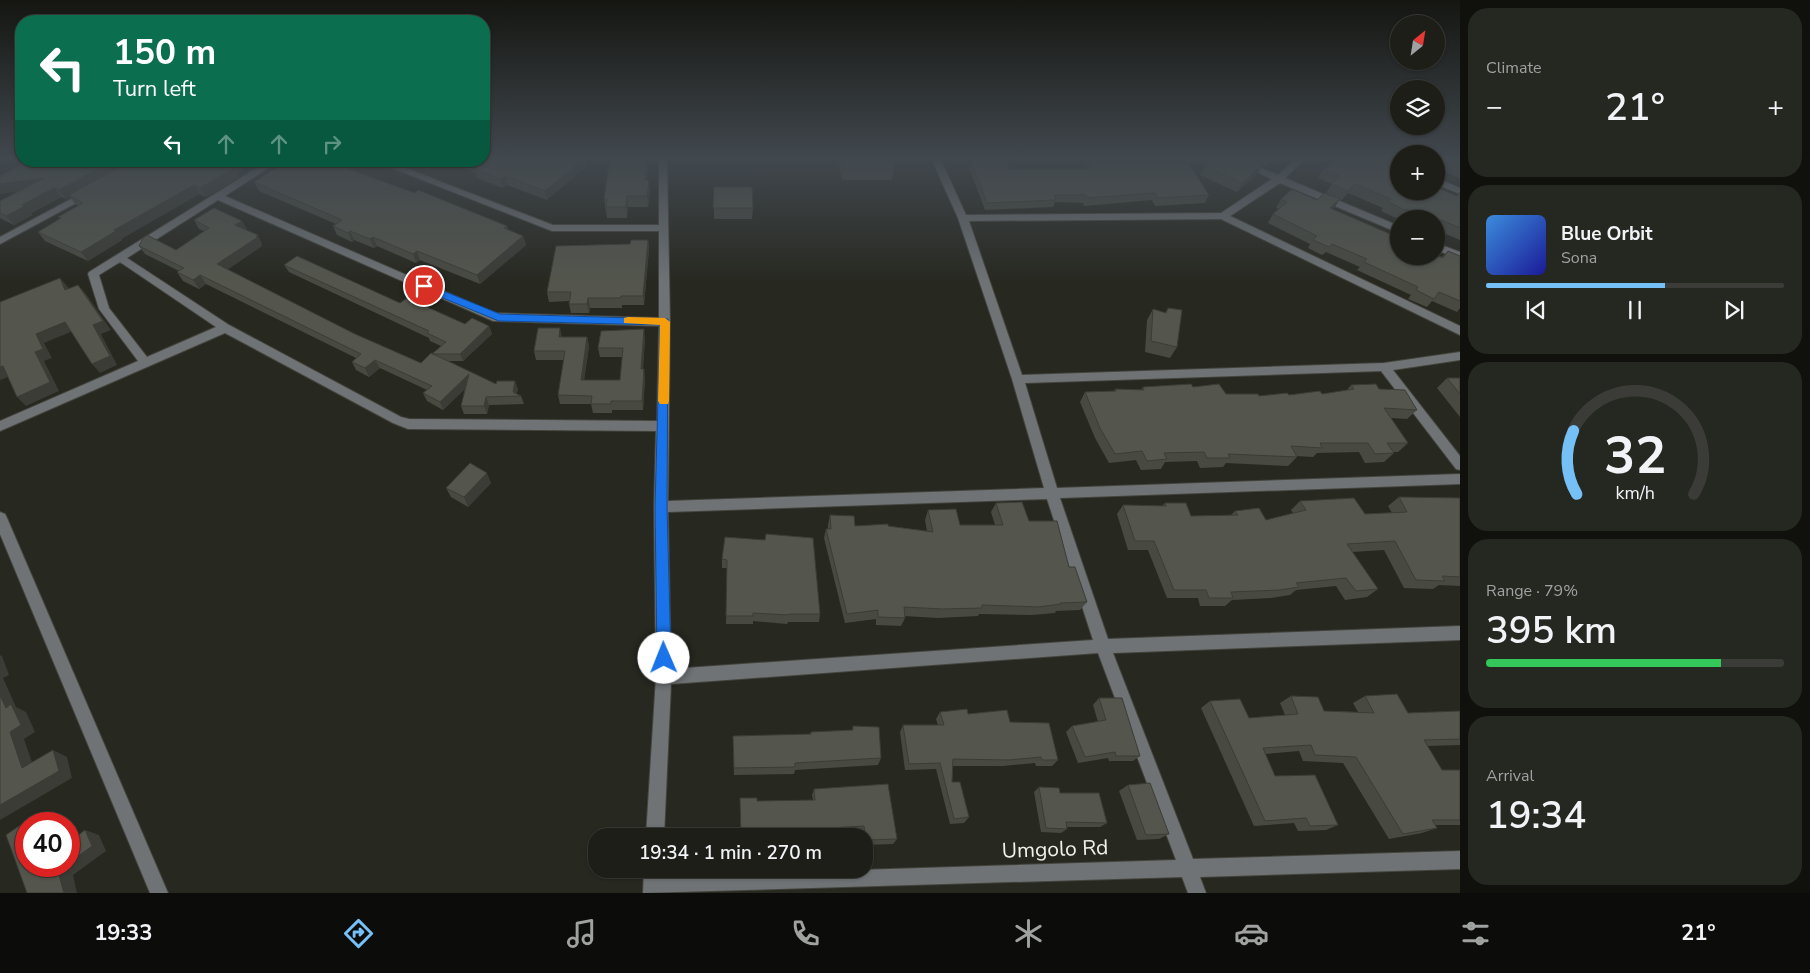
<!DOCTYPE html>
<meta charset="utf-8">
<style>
:root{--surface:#1d1e18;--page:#252721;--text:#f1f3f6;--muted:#a0a2a2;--line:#3b3c37;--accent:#75c0f6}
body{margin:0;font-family:"Nunito Sans",sans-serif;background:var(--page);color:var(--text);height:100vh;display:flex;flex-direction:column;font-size:19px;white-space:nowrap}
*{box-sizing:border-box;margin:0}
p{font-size:16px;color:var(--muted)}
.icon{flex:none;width:28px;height:28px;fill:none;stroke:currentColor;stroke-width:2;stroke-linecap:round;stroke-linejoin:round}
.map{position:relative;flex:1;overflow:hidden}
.drawer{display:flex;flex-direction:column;gap:8px;padding:8px;background:#10100d;width:350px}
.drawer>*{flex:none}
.hud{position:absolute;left:15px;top:15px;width:475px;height:152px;border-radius:20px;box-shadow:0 1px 4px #0004,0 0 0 1px var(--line);background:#0b6e4f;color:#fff;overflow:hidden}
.needle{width:32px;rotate:30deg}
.tools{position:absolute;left:1390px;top:15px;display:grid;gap:10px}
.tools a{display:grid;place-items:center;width:55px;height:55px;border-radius:50%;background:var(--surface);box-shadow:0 1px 4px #0004,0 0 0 1px var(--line);font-size:25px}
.speed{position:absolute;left:15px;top:812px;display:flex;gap:10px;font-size:25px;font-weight:700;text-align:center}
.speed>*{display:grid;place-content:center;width:65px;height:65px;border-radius:50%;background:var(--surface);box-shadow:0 1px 4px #0004,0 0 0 1px var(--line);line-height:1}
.speed .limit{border:8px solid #d22;background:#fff;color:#111}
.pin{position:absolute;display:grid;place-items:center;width:42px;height:42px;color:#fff;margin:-21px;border:2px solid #fff;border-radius:50%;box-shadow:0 1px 5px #0007}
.me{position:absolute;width:55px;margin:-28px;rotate:359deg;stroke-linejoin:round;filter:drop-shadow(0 0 4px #0008)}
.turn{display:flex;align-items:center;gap:18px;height:105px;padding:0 15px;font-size:22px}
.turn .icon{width:65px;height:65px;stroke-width:2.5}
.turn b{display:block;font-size:35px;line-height:42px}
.lanes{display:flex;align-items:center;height:48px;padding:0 15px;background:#0003;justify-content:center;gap:25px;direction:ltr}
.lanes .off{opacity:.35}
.big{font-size:38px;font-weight:600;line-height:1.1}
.drawer .widget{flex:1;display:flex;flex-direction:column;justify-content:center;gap:8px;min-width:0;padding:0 18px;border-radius:20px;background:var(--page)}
.drawer .dial{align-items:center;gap:0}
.dial svg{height:130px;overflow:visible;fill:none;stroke:var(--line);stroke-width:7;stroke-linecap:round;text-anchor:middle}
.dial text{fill:var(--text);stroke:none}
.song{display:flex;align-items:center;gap:15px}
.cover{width:60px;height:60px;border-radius:8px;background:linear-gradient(135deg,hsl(210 70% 55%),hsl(240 70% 35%))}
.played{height:5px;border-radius:2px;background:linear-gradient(90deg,var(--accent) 60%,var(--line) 60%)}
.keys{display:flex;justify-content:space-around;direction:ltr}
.heat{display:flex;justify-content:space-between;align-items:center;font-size:28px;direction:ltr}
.charge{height:8px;border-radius:4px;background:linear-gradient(90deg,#34c759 79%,var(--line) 0)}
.trip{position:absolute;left:588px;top:828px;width:285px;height:50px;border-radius:20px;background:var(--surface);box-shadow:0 1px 4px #0004,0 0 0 1px var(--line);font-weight:600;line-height:50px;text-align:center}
.tabs{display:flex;height:80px;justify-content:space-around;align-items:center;background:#0c0c0a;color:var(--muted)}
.tabs .icon{width:35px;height:35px}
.tabs .on{color:var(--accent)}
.tabs b{font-size:22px;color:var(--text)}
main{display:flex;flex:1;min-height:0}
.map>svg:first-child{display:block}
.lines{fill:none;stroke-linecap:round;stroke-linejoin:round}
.minor-casing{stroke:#43443c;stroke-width:2}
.minor{fill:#6f7376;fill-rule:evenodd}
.wall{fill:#484a42}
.shaded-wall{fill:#3b3c36}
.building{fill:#54564d;stroke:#3b3c36}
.route{fill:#1a73e8;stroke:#114b97}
.slow{fill:#f59e0b}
.labels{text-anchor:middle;stroke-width:5;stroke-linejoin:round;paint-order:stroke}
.near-street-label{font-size:21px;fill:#f0f1eb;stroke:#272820}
</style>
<main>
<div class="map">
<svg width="1460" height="893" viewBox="0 0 1460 893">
<rect width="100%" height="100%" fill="#272820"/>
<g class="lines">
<defs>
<path id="minor" d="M659,158h8l3,164 -2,179 376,-13 -32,-109 -54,-161 -27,-60h9l26,57 255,-2 51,-34 -46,-21h12l40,17 19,-17h9l-21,20 114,48v7l-119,-50 -50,33 230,110v9l-239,-116 -252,2 53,154 362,-12 76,-11v8l-67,10 67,86v14l-4,-1 -75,-98 -356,12 32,105 403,-14v10l-400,14 48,141 352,-13v14l-347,13 80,206 267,-8v18l-260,8 6,16h-18l-6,-16 -539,16 1,-24h18v7l514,-16 -78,-207 -427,31 -7,152h-18l10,-159 -2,-170 2,-76 -248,-2 -15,-6 -168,-90 -225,98v-10l138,-60 -39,-52 -11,-35 1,-2 179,-111h11l-54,35 269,117 165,5v-87h-107l-178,-70h13l166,64h106zM218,200l275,121 166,5 -2,95 -248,-2 -8,-2 -172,-92 -102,-67zM120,262l96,65 -69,30 -38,-49 -10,-33zM1047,499l46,141 -422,29 -3,-157z
M1374,158h12l13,5v6z
M1436,178l24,10v6l-24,-10z
M88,190l5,3 -2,2 -91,49v-7z
M1436,243l24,9v7l-24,-9z
M0,512l5,2 2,4 161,375h-18l-150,-359z"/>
</defs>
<use href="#minor" class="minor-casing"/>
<use href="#minor" class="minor"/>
</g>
<path class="wall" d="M840,158h52l2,11 -2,11h-50l-3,-14z
M972,158h33l4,11h77l2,-7 121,33 -4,8 -50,3 -3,-6 -68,6 -1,-3 -28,-1 -2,5 -68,3 -16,-42 2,-7h2z
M1213,158h61l-9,9 -3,-1 -5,8 -20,18 -37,-17 5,-9z
M1436,158h24v20l-24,-10z
M276,161h57l26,12 148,53 1,4 15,6 3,9 -46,39 -60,-24 -4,3 -39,-17 -3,2 -20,-8 -2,2 -15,-7 -4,-9 3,-2 -77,-33 -5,-9 26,-16 -3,-2z
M446,161h38l103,5 -40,34 -40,-15 -4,3 -26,-10 -2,-6z
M648,167l-1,13 3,10 -2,17h-20l-1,11h-20l-3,-19z
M1324,169l75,22 58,5 3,-4v48l-24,-10v-11h-34l-3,-1 -1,1 -17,-8 2,-3 -35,-15 -6,7 -16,-7 6,-9 -14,-6z
M237,173l2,4 -33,20 -7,-3 -78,45 1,1 -34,21 -43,-20 -7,-9 22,-13 -2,-2 20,-11 -3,-2 -5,-7 -4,2 -5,-2 -30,16 1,2 -18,10 -14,-7v-17l19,-10 -19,3v-18z
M714,187l39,21 -1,11h-38z
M1281,199l36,1 23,-1 -7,10 109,48 6,-6 12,5v52l-3,4 -25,-11 -5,6 -19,-8 3,-4 -54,-25 3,-3 -34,-15 -4,3 -14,-7 2,-4 -42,-21 5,-9 6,-5 -3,-1z
M194,220l53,9 -1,1 16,14v2l-35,23 128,65 66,29 11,-9 9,-8 -11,-5 -1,-3 -140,-66 -5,-7 181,59 24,2 3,8 -29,27h-15l48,23 22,5 -2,5 5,2 3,8 -35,1 -2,9h-23l-3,-8 4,-17 -22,21 -16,-9 -4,-8 4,-3 -47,-22 -11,9 -13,-7 -4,-8 4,-4 -150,-74 -7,5 -16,-8 -6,-9 2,-1 -34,-17 -6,-8 37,4 28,-19 -5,-2z
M648,240l1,9 -5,56h-22v3h-32l-1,5h-18l-2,-9v-3l-20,1 -2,-10 83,-48z
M1168,308l9,39 -7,11 -25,-6 2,-32 6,-11 12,4z
M562,337h25l2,9 -5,34h36l2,-23h-22l-2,-9 47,-10 -2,31 2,9 -2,32h-31v3h-19l-2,-9h-31l-2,-9 6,-35h-28l-2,-9z
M1447,378h13v39l-23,-29z
M1351,385l28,4 38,21 -10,9 -16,-1 17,25 -10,9h-5l1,1 -10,9 -19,1 -6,-11 -42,1 -4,4 -17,-1 1,1 -9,9 -62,-3 -3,4 -23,1 -3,-7 -32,1 -4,7 -20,1 -5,-10 -27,3 -14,-25 -15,-36 5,-10 29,-1 1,-2 26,1 2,-3h50l33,7 33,2 63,-2 25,-4z
M491,483l-23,24 -17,-10 -5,-9z
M1399,497l61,1v88l-21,-1 -6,4 -29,-1 -20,-38 -32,2 26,37 -11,8 -22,3 -9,-14 -40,4 -6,5 -19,3 -39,2 -7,6h-25l-2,-8h-31l-19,-48h-20l-11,-36 6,-9 39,1 3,-3 26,13 40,-1 4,-4 31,9 27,-7 -2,-3 9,-9 65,13 27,-1 -4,-7z
M996,503l33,18 40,46 18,35 -7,8 -24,1 -1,2 -23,2 -53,-1 -1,2 -40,2 -34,-2 1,2 -4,8 -25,-1v-6l-31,4 -21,-85 2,-9h2v-4l2,-10 25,11h33l39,5 -2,-11 3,-10 32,15h35l-4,-13z
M725,537l95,77 -1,8h-31l-1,2 -34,-3v3h-27l1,-56h-5v-9z
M1291,696l33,15 34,1 -5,-9 12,-7 43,17 52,-2v34l-33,1 15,24h18v55h-25l2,3 -15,5 -33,6 -46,-76 -40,-2 -4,-10 -34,3 10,22 63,49 -12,5 -28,1 -4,-8 -40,3 -53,-118 9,-7 39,17 36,-3 -5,-12z
M1099,698l41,58 -7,5h-24l-1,-3 -30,5 -12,-31 6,-6 26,-4 -5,-17z
M940,712l28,2 42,8 48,38 -6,6h-16l-1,-3 -32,3h-50l-1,16 17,35 -5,6 -14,1 -14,-55 -31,1 -5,-38 3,-7h35l-2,-6z
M853,726l28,32 -3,7 -83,5 -1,4 -60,1 -1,-39 77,-2 1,-2 41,-2z
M1128,785l41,49 -10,5 -22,1 -18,-49z
M1039,787l21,6 47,30 -7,4h-34l1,2 -6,4 -20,-1 -7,-40z
M814,789l83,50 -4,5 -29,1v-9h-2v-5l-66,4v1h-55l-1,-38 17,3 56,-1 -1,-5z"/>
<path class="shaded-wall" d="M585,158l2,8 -40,34 -2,-9z
M647,158l1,9 -2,23 -1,-10z
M1270,158h4l-9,9z
M1444,159l-7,9h-1v-4z
M112,161h23l-66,34 1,2 -4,2 -7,-9z
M237,161h20l-20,12 2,4 -33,20 -6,-9 30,-22z
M1262,165l-5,9 -20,18 5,-9z
M505,176l2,9 -4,3 -2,-9z
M44,178l7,9 -51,7v-10z
M649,180l1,10 -2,17 -1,-11z
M1355,184l-7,9 -6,7 6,-9z
M194,185l5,9 -78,45 1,1 -34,21 -7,-9 33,-22z
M54,188l7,9 -30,16 1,2 -18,10 -8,-9 16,-11z
M627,196l1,11 -1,11 -1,-11z
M1340,199l-6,9 -10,8 6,-8z
M242,221l5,8 -7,4 -5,-8z
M350,231l4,9 -2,2 -4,-9z
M258,235l4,9v2l-39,27 -6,-9z
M523,236l3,9 -46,39 -3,-9z
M373,237l4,9 -3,2 -4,-9z
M648,240l1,9 -5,56 -1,-9z
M417,251l3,9 -4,3 -3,-9z
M200,275l6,9 -7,5 -6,-9z
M60,278l8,9 5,12 -8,-9z
M78,285l8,9 25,36 -10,4 16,31 -17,8 -8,-9 1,-39z
M588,298l2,10 -1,5 -2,-9z
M65,322l8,9 -29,12 8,15 -8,3 15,30 -33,15 -9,-9 18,-45 1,-18z
M489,326l3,8 -29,27 -3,-7z
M560,328l2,9h-3z
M644,329l1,9 -3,40 -1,-9z
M587,337l2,9 -6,43 -2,-9z
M375,360l5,8 -11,9 -4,-9z
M3,366l9,9 -11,5 -1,-1v-12z
M644,369l1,9 -2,32 -1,-9z
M469,374l3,8 -29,28 -3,-8z
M515,381l3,8 -2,7 -3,-4z
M486,397l3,8 -2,9 -3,-8z
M487,473l4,10 -23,24 -4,-10z
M0,655l2,1 7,19 -6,3 13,29 10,5 9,20 -11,7 12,35 -14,-6 -12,-36 -4,-24 -6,-13z
M53,750l14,7 5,21 -72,42v-15z
M32,817l15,5 1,2h-12z
M85,830l14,5 7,16 -33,24 4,18h-13l-6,-22 7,-5h4v-3z"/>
<path class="building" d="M484,158h101l-40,33 -40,-15 -4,3 -27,-10 5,-3 -12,-5h17z
M610,158h37l-2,22h4l-2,16h-20l-1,11h-20l1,-8h-3z
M841,158h51l2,11h-51z
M977,158h28l4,11h83l-4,-7 100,1 21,32 -50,3 -4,-5 -68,5 -1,-3h-32l2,5 -69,3 -16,-42h7z
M1213,158h33l16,7 -20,18 -37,-17z
M1338,158h32l13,5 6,-5h10v33h37v-4l21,9 3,-4v36l-26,-11 -2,2h-3l-23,-10 -1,1 -17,-8 3,-3 -36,-15 -7,7 -16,-7 8,-8 -16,-7z
M1436,158h24v8l-16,-7 -8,5z
M29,161l53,1 30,-1 -53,29 -5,-2 -32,17 3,1 -19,10 -6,-3v-12l44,-23 -44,6v-8z
M131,161h106l-7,5 4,2 -34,20 -6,-3 -80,45 2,1 -35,21 -43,-20 23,-14 -3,-1 25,-14 -14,-8z
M287,161h46l26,12 56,20 3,-3 89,36 -3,2 19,8 -46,39 -60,-24 -4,3 -40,-17 -3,2 -20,-8 -2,2 -15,-7 9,-6 -88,-38z
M714,187h38l1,21h-40z
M1292,189l25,11 7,-7 16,6 -10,9 69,30v18h37v-1l7,3 5,-7 12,5v45l-21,-9 -5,7 -18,-9 2,-3 -54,-25 3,-3 -35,-15 -3,3 -16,-7 4,-4 -44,-22 14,-12 -6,-3z
M214,208l28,13 -7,4 23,10 -2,2h2l-41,27 138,70 66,29 10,-10 65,31 1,-3h18l-2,11 8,4 -35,1 -2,9h-23l8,-32 -29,28 -17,-9 9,-7 -57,-26 -10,8 -13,-6 9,-8 -161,-79 -7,5 -16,-8 7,-4 -45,-22 4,-8 4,-3 29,15 33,-22 -15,-8z
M631,240h17l-5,56h-22l-1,2h-32l-1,6h-18l2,-12h-24l9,-46 74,-2z
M297,256l103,47 7,-5 58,26 7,-6 17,8 -29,28h-28l14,-12 -19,-9 2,-2 -145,-66z
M60,278l5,12 13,-5 25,36 -10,4 17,31 -18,8 -27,-42 -29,12 7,15 -8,3 15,30 -33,15 -14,-31 -3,1v-65z
M1168,308l14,2 -5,37 -26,-6 2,-32 13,4z
M538,328h22l-1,9h28l-6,43h39l3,-32h-25l3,-17 43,-2 -3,40h3l-2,32h-31v3h-20l1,-8 -34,-1 7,-44h-31z
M1447,378h13v16z
M1191,384l2,3 26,-3 7,10h32l1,2 28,-3 2,2 31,-4 2,3 32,-5 -3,-4 25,-1 3,5 26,1 12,20 -33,-2 24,35h-21l7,10 -19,1 -7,-11h-48l2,5 -31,-2 6,11 -69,-3 2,4h-23l-3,-6 -40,1 3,6 -20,2 -5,-10 -27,3 -15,-26 -15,-36 31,-1 -1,-2 29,1 -1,-3z
M470,463l17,10 -23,24 -18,-9z
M1399,497l61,1v79l-18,-1 3,5 -29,-1 -21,-39 -48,3 31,45 -22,2 -10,-13 -50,5 3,4 -19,3 -49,2 2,6h-24l-3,-8h-32l-20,-49h-19l-12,-36 43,1 -1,-3h21l5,13 47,-1 -3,-4 24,-3 7,12 40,-10 -6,-9 54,-3 11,16 42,-2z
M1022,502l7,19h28l12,46h6l12,35 -27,1 1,1 -23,3 -56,-2v3l-40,1 -38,-2 1,11 -27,-1v-7l-31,4 -21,-85h5l-1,-14 24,1 1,10 33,-2v2l45,6 -5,-22 28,-1 4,16h43l-7,-22z
M766,534l47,4 7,76h-31l-1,1 -35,-2v3h-27l1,-56 -5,-1 3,-22 40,3z
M1397,694l11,19 52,-2v28l-36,1 18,30h18v50h-28l5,8 -34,6 -47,-77 -41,-2 -4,-10 -48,3 12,28 40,-1 23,50 -28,1 -4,-8 -41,3 -55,-120 30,-2 9,19 49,-4 -7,-18 27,1 6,14 50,2 -9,-17z
M0,695l6,13 5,-4 10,21 -11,7 12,36 31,-18 6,21 -59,34z
M1099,698h23l18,58h-24l-1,-4 -30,5 -13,-31 34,-6z
M967,709l1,5 39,-4 3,12 39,1 9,37h-16l-1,-3 -32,3 -56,-1 -1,23h8l9,35 -15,2 -14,-56 -31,1 -6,-39h41l-4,-13z
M853,726l26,1 2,31 -86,5v4l-61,1 -1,-32 78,-2v-2l42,-2z
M1150,783l19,51 -23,1 -18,-50z
M888,784l9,55 -31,1 -2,-14 -68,4v6h-24v-4l-31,1 -1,-35h17v3l58,-1 -1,-11z
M1039,787l20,1 1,5h39l8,30 -41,-1 1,7 -21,-1z
M32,817l4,7h-10v42h39l-7,5 6,22h-37l-21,-58z
M85,830l7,16 -23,17v-21z"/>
<linearGradient id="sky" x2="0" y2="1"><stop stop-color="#151612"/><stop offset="0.56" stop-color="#41484e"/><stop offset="1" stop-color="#41484e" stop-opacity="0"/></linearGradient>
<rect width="1460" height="283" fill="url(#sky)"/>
<path class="route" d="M424,283l76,31 168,5 -1,188 4,151 -2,5 -5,2 -5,-2 -2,-5 -2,-151 5,-182 -161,-4 -78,-32v-5z"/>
<path class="slow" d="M628,317l37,1 5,4 -1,79 -1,3h-8l-2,-3 2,-76 -36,-2v-5z"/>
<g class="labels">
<g class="near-street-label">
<text transform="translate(1055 849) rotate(-2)" y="7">Umgolo Rd</text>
</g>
</g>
</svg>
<div class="tools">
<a><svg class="needle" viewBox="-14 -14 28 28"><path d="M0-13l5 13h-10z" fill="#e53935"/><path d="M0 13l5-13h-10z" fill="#a0a2a2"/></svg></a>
<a><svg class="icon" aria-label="layers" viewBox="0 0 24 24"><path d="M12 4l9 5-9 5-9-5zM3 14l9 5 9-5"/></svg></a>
<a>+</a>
<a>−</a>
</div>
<div class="speed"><div class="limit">40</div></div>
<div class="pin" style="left:424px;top:286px;background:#d93025"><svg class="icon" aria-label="arrive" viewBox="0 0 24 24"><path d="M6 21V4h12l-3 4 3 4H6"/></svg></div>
<svg class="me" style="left:664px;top:658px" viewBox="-20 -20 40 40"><circle r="19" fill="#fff"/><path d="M0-13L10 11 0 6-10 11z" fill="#1a73e8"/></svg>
<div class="trip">19:34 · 1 min · 270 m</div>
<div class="hud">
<div class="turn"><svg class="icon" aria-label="left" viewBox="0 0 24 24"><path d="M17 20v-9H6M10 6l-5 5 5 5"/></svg><div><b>150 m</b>Turn left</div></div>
<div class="lanes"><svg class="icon" aria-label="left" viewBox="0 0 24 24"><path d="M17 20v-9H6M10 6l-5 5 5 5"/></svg><svg class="icon off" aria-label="ahead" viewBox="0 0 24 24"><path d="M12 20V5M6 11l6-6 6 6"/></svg><svg class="icon off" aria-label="ahead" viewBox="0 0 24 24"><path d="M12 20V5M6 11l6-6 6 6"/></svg><svg class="icon off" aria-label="right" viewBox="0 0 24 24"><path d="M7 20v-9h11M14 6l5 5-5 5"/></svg></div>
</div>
</div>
<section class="drawer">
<div class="widget"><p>Climate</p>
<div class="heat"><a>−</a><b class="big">21°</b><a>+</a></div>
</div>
<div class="widget">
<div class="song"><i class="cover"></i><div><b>Blue Orbit</b><p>Sona</p></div></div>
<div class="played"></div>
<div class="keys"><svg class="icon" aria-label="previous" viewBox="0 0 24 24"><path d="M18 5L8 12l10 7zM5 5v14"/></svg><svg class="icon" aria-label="pause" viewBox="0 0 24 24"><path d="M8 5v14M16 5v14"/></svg><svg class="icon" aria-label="next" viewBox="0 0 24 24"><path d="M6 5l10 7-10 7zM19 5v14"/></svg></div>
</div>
<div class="widget dial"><svg viewBox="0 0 100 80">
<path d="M14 69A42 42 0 1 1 86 69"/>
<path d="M14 69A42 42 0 0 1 12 30" stroke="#75c0f6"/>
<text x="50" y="56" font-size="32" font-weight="700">32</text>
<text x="50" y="72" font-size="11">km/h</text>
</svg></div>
<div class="widget"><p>Range · 79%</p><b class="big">395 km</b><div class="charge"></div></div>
<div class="widget"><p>Arrival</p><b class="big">19:34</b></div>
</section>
</main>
<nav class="tabs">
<b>19:33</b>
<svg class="icon on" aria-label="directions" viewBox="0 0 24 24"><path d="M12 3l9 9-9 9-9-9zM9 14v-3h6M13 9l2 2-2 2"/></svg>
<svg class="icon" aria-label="music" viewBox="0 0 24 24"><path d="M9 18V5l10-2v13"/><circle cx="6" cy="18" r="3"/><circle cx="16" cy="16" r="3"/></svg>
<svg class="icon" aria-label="phone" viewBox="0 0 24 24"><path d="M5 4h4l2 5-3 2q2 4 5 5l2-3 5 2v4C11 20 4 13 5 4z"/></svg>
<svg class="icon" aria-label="climate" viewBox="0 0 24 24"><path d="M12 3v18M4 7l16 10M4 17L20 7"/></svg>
<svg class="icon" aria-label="car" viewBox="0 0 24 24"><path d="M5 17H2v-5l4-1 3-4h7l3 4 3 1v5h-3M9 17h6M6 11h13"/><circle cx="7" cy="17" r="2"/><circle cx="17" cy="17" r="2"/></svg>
<svg class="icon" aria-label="filters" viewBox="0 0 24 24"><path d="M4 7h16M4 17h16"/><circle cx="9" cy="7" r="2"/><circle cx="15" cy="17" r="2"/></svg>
<b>21°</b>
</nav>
